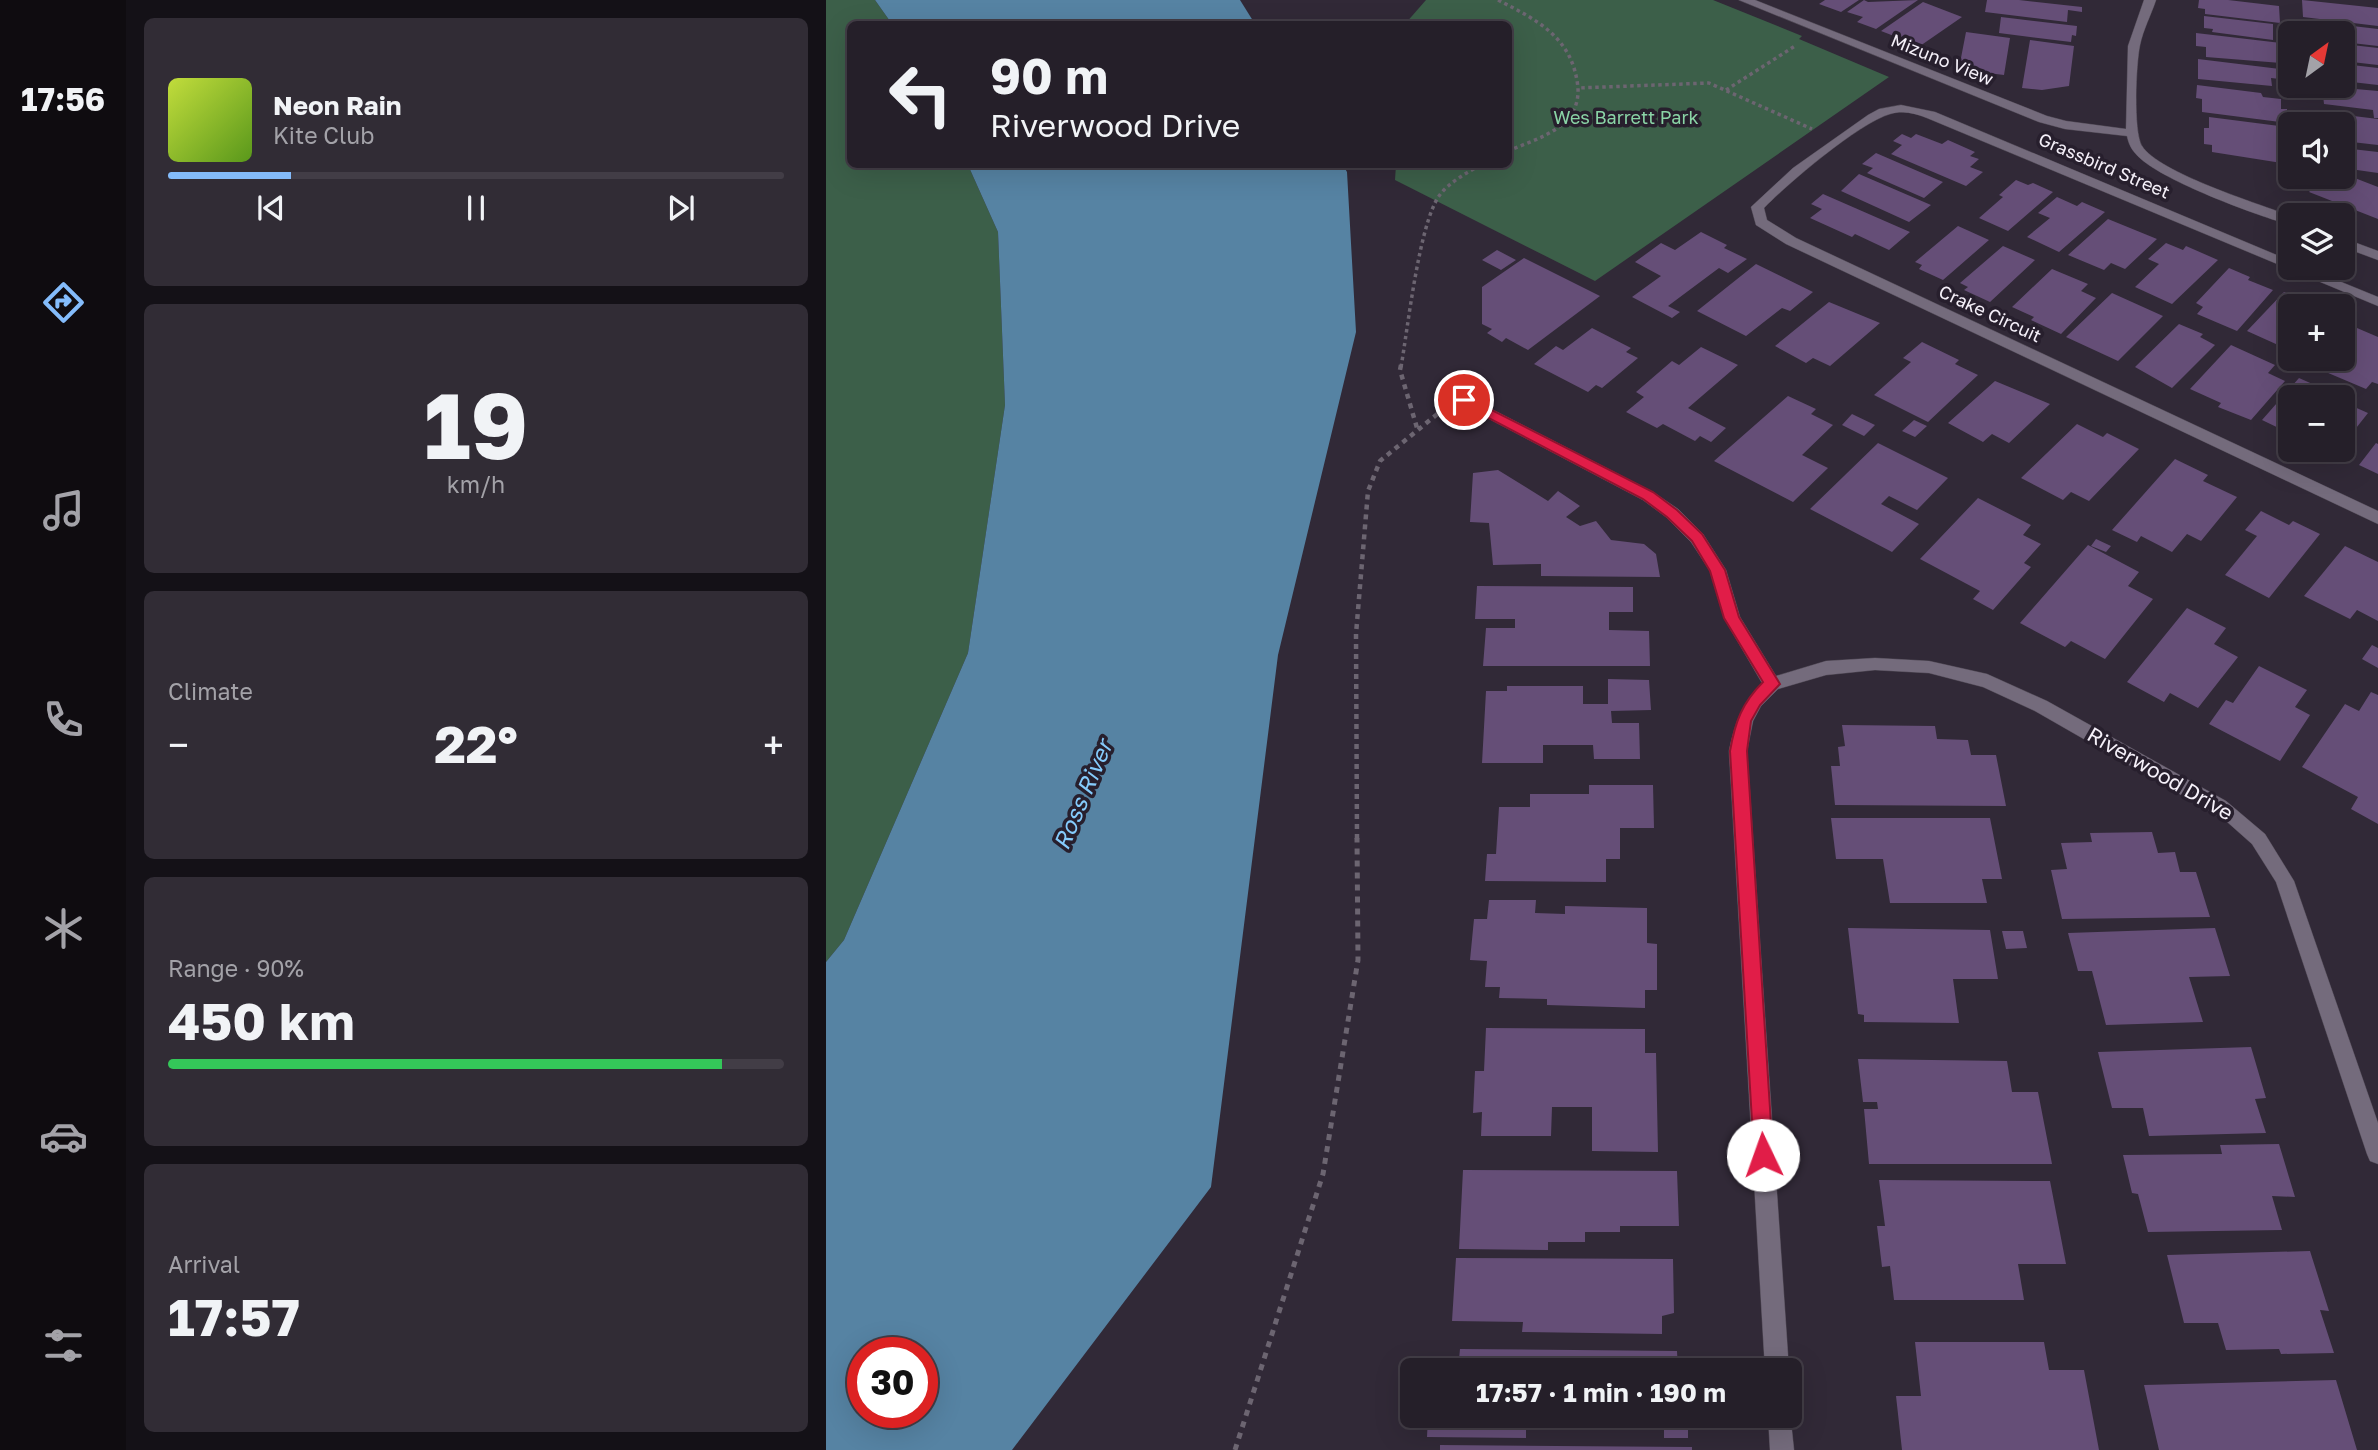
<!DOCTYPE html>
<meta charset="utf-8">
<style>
:root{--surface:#251f29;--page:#312c35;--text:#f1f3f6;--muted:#a3a2a8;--line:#423d46;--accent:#84bcfb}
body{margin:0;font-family:"Golos Text",sans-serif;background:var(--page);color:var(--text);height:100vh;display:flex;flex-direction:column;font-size:26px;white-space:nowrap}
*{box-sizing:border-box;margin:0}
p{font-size:23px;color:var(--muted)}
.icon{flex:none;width:38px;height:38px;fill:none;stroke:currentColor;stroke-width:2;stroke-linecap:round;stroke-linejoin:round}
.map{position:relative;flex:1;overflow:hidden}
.panel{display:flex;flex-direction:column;gap:18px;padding:18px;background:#141117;width:700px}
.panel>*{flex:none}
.hud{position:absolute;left:21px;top:21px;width:665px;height:147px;border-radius:10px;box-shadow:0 7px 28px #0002,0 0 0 2px var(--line);background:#251f29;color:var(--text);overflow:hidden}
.needle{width:46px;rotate:33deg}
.buttons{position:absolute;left:1452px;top:21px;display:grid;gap:14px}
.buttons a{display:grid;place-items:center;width:77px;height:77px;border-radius:10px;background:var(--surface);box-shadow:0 7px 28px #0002,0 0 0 2px var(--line);font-size:35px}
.speed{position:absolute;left:21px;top:1337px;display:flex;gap:14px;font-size:35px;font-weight:700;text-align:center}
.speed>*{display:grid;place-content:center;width:91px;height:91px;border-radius:50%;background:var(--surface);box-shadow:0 7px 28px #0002,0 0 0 2px var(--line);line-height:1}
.speed .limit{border:10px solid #d22;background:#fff;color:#111}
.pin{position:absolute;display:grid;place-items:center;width:60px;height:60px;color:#fff;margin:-30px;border:4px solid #fff;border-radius:50%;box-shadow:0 2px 7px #0007}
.me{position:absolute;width:77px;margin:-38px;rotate:357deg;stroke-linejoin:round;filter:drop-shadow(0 0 5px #0008)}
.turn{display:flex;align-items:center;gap:24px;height:147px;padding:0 28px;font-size:32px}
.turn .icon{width:91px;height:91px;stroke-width:2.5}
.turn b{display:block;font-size:49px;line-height:60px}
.big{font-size:52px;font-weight:700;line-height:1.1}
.panel .card{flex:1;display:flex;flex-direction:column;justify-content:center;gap:10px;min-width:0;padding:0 24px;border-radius:10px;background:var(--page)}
.panel .dial{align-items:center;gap:0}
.dial b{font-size:91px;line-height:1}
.song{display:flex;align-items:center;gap:21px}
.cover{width:84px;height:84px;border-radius:10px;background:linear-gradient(135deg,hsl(70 70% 55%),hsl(90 70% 35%))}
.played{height:7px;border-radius:4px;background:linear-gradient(90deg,var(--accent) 20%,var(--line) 20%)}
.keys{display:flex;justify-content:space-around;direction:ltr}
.heat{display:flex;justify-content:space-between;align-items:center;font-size:38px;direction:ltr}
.charge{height:10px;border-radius:5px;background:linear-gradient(90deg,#34c759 90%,var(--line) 0)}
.trip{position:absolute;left:574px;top:1358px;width:402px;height:70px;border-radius:10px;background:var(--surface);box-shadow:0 7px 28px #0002,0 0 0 2px var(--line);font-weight:700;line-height:70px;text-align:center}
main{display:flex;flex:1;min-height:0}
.tabs{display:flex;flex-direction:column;width:126px;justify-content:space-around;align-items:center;background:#0f0c10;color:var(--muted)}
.tabs .icon{width:49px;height:49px}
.tabs .selected{color:var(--accent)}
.tabs b{font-size:32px;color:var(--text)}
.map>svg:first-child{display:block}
.green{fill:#3c5f49}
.water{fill:#5683a3;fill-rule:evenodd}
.building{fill:#654e77}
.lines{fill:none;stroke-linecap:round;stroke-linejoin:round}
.minor-casing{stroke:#4e4753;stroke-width:1}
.path-far2{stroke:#6c6571;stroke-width:3.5;stroke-dasharray:3.5 3.5;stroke-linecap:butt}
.path-far1{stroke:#6c6571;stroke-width:4.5;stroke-dasharray:5 5;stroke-linecap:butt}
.path{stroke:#6c6571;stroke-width:5;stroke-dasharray:6 6;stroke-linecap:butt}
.minor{fill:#746b7c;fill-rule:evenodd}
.route{fill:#e11d48;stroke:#92132f;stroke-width:2}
.labels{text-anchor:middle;stroke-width:7;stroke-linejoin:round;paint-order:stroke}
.far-street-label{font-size:18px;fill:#f5f0f9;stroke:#271f2d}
.far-park-label{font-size:18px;fill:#8ad4a6;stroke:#271f2d}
.street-label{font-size:21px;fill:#f5f0f9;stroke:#271f2d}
.water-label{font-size:23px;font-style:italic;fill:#85cbfc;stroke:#271f2d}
</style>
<main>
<nav class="tabs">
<b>17:56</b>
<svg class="icon selected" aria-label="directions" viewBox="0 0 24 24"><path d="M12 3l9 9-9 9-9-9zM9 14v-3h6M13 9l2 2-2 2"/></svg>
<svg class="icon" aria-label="music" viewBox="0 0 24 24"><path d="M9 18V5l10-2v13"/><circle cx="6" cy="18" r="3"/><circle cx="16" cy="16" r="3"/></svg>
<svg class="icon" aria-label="phone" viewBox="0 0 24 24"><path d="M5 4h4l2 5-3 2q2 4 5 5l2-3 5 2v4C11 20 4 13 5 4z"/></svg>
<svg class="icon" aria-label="climate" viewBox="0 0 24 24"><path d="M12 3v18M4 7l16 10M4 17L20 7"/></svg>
<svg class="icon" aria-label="car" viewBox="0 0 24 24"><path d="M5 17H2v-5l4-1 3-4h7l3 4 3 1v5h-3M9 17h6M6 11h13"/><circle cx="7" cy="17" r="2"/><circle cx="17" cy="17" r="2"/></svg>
<svg class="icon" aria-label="filters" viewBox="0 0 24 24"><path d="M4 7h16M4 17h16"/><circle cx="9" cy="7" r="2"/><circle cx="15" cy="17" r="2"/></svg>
</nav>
<section class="panel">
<div class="card">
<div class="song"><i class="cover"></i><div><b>Neon Rain</b><p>Kite Club</p></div></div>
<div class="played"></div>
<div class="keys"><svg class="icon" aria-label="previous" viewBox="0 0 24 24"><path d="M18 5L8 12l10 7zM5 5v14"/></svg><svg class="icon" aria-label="pause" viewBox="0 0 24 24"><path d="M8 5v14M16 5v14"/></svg><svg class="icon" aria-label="next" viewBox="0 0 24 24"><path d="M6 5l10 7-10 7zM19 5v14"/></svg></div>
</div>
<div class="card dial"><b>19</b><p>km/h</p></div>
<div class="card"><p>Climate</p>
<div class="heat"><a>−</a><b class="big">22°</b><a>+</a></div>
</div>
<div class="card"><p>Range · 90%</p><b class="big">450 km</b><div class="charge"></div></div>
<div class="card"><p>Arrival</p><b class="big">17:57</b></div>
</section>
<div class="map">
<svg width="1552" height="1450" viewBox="0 0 1552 1450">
<rect width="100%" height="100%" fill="#312937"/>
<path class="green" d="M0,0h49l17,24h-42v140l118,1 30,67 7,173 -37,248 -124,287 -18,22z
M600,0h287l89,36 -3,3 90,38 -294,204 -200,-101 1,-15 112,-1v-140h-103z"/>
<path class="water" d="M49,0h365l15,24h-363z
M142,165h375l4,7 9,160 -78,323 -67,532 -199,263h-186v-488l18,-22 124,-287 37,-248 -7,-173zM37,1353h59v59h-59z"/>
<path class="building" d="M999,0h34l-18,12 -22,-8z
M1038,0l4,2 50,-2 -42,29 -19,-7 6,-5 -16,-5z
M1161,0h32l63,7v5l-14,-2 -1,12 -82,-10z
M1373,0h29l51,6 1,17 -75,-9v-5l-7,-1z
M1476,0l76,8v18l-75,-9z
M1097,2l39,15 -42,29 -39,-15z
M1378,16l69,8v16l-61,-8 1,-3 -9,-1z
M1175,17l76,9 -1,10 -4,-1 -1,7 -72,-9z
M1484,21l68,8v17l-35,-4v-9h-32z
M1140,32l44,6 -6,37 -24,-3 -20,-9z
M1370,33l85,10v20l-75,-6v-10l-10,-1z
M1204,40l44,6 -5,40 -27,4 -20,-2z
M1517,44l35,4v17l-35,-4z
M1372,59l82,10v10l-9,-1 1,8 -74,-7z
M1517,64l35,4v17l-35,-4z
M1371,85l64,8 2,4 18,2v10h6v10l-7,-2v5l-78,-10v-13l-6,-1z
M1496,86l56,5v27h-4l-1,-8 -49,-6z
M1495,112l57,7v26l-35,-4v-17h-21z
M1383,117l78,10 1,37 -76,-12v-7l-8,-1v-16h5z
M1076,134l9,4 5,-4 26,10 6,-4 27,12 -5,4 9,3 -9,8 13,5 -17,14 -75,-32 11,-9 -9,-4z
M1517,148l35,4v21l-35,-5z
M1050,153l67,29 -19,16 -57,-25 6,-5 -11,-4z
M1033,174l72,31 -22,17 -68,-31z
M1521,175l31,12v32l-69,-27 14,-15 17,7z
M1190,180l12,5 5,-2 20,9 -45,39 -29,-13 24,-21 -4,-2z
M997,194l87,38 -21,18 -34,-16 -3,3 -42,-19 12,-9 -11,-5z
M1231,197l20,9 5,-4 23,10 -46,40 -32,-15 23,-19 -12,-5z
M1282,219l49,20 -32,30 -14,-6 -7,7 -36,-15z
M1132,226l31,14 -46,40 -24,-11 3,-4 -7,-3z
M875,232l26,13 -3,3 23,11 -19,14 -9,-5 -51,38 12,6 -8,6 -40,-21 29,-21 -26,-14 26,-19 14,7z
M1340,243l17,7 3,-4 32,14 -46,44 -37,-17 24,-23 -11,-5z
M1177,246l32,14 -45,42 -26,-12 4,-3 -8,-4z
M671,250l19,10 -15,10 -19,-10z
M698,258l76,38 -72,54 -22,-12 -4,4 -15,-9 5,-4 -10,-5v-37z
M930,264l57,28 -23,19 -8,-3 -36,28 -49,-25z
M1403,268l21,9 -2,3 25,10 -36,41 -40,-17 6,-7 -7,-4z
M1226,269l36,15 -7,7 15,7 -35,36 -30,-14 3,-3 -22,-10z
M1458,292l38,14h-31v39l-4,4 -40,-18z
M1286,293l51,23 -45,45 -52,-24z
M1003,302l51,21 -50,43 -17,-8 -7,5 -31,-17z
M1353,324l24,10 -3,3 15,8 -43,43 -37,-21z
M1524,325l28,12v47l-6,-2 -6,7 -52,-22 7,-8h22v-26z
M766,328l39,20 -5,4 12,6 -36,30 -6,-3 -8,7 -54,-28 22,-18 7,4z
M1096,342l37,18 -4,4 23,11 -50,47 -54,-27 37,-33 -8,-4z
M1405,345l44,20 -7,8 17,8 -34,39 -33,-13 3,-4 -31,-14z
M875,347l37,18 -50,43 38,20 -15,14 -11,-6 -5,5 -32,-17 -6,4 -31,-16 18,-15 -8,-5 36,-31 7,4z
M1473,378l27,12 -3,3 8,4h-40v37l-29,-14z
M1169,381l55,23 -41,39 -17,-9 -9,8 -35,-19z
M962,396l28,13 -5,5 22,11 -31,30 26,13 -35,34 -79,-41z
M1517,402l25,11 -19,24 6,2 -17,20 -21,-9h26z
M1026,414l23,11 -11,11 -22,-11z
M1088,420l13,6 -12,11 -13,-6z
M1251,424l26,13 4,-4 32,16 -50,52 -18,-9 -8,8 -42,-22z
M1052,443l70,35 -31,32 -28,-14 -8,8 38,20 -27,28 -82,-43z
M1550,443l2,1v30l-19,-9z
M1349,459l33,16 -5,6 34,16 -36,44 -14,-7 -15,18 -31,-16 -4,6 -25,-12z
M672,470l50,31 10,-10 22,15 -14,11 14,9 16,-5 15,19 33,4 12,10 4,23 -119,-1v-12l-48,1 -4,-42 -19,-1 3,-49z
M1152,498l53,27 -8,10 18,9 -17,19 7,4 -38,43 -20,-11 7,-8 -60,-32z
M1435,511l28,14 4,-4 27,13 -51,64 -44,-23 32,-39 -12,-6z
M1270,539l15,7 -5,6 -15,-6z
M1262,545l51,27 -11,14 25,13 -48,60 -34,-18 -6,6 -45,-24z
M1519,546l33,16v59l-21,-11 -7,9 -46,-23z
M651,586l156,1v25h-24v18l40,1 1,35h-167l3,-38h29v-9h-40z
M1361,608l39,20 -12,16 24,13 -40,51 -28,-15 -6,9 -37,-20z
M1546,645l6,3v20l-16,-9z
M1433,666l48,24 -12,17 15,8 -30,46 -71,-37 17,-24 7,3z
M782,679l41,1 2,30 -40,1 1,12h27l1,36h-46l-1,-14h-50v18h-61l4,-72h21v-5h76v18h25z
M1545,692l7,3v129l-27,-15 7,-12 -56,-30 43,-63 14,7z
M1016,725l93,1 2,13 31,1 3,15h25l10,51 -171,-1 -4,-39h9l-2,-19 7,-1z
M763,785h64l1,43h-34v31h-14v23l-121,-1 2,-27h9l3,-47h31v-13h59z
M1005,818h159l12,61h-20l5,24h-97l-7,-44h-47z
M1326,832l6,21 17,-1 5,20h16l14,45 -148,2 -11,-49 16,-1 -6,-26 31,-1 -2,-9z
M663,900h47l-1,13 30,1v-8l82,2v35l10,1v46h-12v18l-98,-3v-6l-48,-1 1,-11h-15l2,-26 -17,-1 4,-41h13z
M1022,928l142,2 8,49h-45l6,44 -95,-1v-7l-6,-1z
M1389,928l15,48 -41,1 14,45 -97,3 -14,-54h-14l-10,-38z
M1176,931h21l4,17 -21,1z
M660,1028l159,1v24h11l2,99 -66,-1v-44h-40l-1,29h-70l1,-24 -9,1 2,-42h9z
M1425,1047l15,51 -11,1 11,34 -117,3 -6,-28h-31l-14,-56z
M1032,1059l149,2 5,31h26l14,72h-183l-5,-55h14l-1,-7h-14z
M1453,1144l16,53 -23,-1 10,34 -134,2 -10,-38 -6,-1 -9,-38 99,-1 -2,-9z
M637,1170l214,1 2,55h-59v6h-35v10h-37v8l-89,-1z
M1053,1180l171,1 16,83h-48l6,36h-130l-4,-34 -8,1 -5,-41h8z
M1484,1251l19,60 -9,-1 14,43 -53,1 -2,-5 -53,1 -8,-27h-34l-17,-68z
M630,1258l217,1 1,54 -12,3v18l-140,-2 1,-10 -71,-1z
M1089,1342h129l5,28h35l15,80h-197l-6,-54h25z
M634,1349l217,2 1,19h-220z
M1510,1380l21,70h-198l-15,-65z
M602,1416h169v9h-71v13l-99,-1z
M838,1416h24v22h-24z
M614,1445l252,2v3h-252z"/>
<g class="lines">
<defs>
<path id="minor" d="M913,0h16l292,116 19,5 60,8 2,-83 16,-46h12c-5,15 -13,30 -16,45 -4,19 -7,86 2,101 17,27 117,58 149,70v9c-36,-10 -124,-43 -150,-66 -8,-7 -12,-13 -14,-23l-62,-7 -26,-7z
M1075,105l34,7 356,149v7h16l71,29v9l-451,-188c-12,-5 -25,-8 -37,-4 -31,9 -103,70 -126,94l3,12 29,18 582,273v13l-592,-280 -30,-19 -5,-18 42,-39 75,-53 11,-6z
M1517,238l35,13v9l-35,-13z
M638,395l189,97 25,17 25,25 23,36 14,47 36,59 50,-15 49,-3 54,3 58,13 60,27 179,100 39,33 29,47 84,242v41l-8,-3 -3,-7 -91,-272 -24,-38 -27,-24 -190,-109 -52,-24 -54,-14 -54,-3 -49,5 -48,14 -17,17 -8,15 -6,30 42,619h-24l-36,-619c6,-28 13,-48 33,-68l-38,-65 -14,-47 -19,-29 -25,-25 -23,-17 -184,-97 -2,-3z
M964,1412l4,38h-24l-2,-34h22z"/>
</defs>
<use href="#minor" class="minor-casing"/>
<path class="path-far2" d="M672,0c41,21 75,38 80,88
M900,90l69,-44
M682,151c30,-13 72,-23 70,-63l131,-5 103,46
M575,367c7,-40 18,-142 38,-171 10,-14 29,-24 44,-32"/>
<path class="path-far1" d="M575,365l-1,5 17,58
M531,839l-1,-205 12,-143 12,-30 61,-50"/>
<path class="path" d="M409,1450l88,-276 35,-214 -1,-122"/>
<use href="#minor" class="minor"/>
</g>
<path class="route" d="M638,396l189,96 24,18 25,24 23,36 14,47 41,67 -20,21 -9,16 -4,30 26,404 -3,7 -7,2 -6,-2 -3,-7 -24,-404c5,-29 12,-48 33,-69l-39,-64 -14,-47 -18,-30 -25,-24 -24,-18 -183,-96 -2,-3z"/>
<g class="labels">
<g class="far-street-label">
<text transform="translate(1116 60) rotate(22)" y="6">Mizuno View</text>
<text transform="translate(1278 166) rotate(23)" y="6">Grassbird Street</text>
<text transform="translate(1164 314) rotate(25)" y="6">Crake Circuit</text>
</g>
<g class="far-park-label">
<text x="800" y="124">Wes Barrett Park</text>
</g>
<g class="street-label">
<text transform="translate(1334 774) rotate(30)" y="7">Riverwood Drive</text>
</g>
<g class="water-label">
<text transform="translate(257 795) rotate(-67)" y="8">Ross River</text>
</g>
</g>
</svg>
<div class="buttons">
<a><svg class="needle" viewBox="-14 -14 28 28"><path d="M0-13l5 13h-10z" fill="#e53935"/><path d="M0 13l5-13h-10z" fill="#a3a2a8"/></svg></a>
<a><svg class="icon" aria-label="sound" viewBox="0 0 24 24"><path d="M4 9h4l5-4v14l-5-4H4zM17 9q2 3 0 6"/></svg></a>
<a><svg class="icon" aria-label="layers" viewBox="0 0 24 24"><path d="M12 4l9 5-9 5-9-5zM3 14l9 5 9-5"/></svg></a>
<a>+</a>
<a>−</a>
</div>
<div class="speed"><div class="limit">30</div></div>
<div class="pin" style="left:638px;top:400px;background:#d93025"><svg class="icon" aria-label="arrive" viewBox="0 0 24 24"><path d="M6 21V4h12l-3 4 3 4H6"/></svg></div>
<svg class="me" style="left:937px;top:1155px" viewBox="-20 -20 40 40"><circle r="19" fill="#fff"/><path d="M0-13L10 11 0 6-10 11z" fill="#e11d48"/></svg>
<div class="trip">17:57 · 1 min · 190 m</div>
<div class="hud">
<div class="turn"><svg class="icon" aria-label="left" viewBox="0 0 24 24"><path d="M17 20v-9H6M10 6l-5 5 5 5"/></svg><div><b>90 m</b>Riverwood Drive</div></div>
</div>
</div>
</main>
